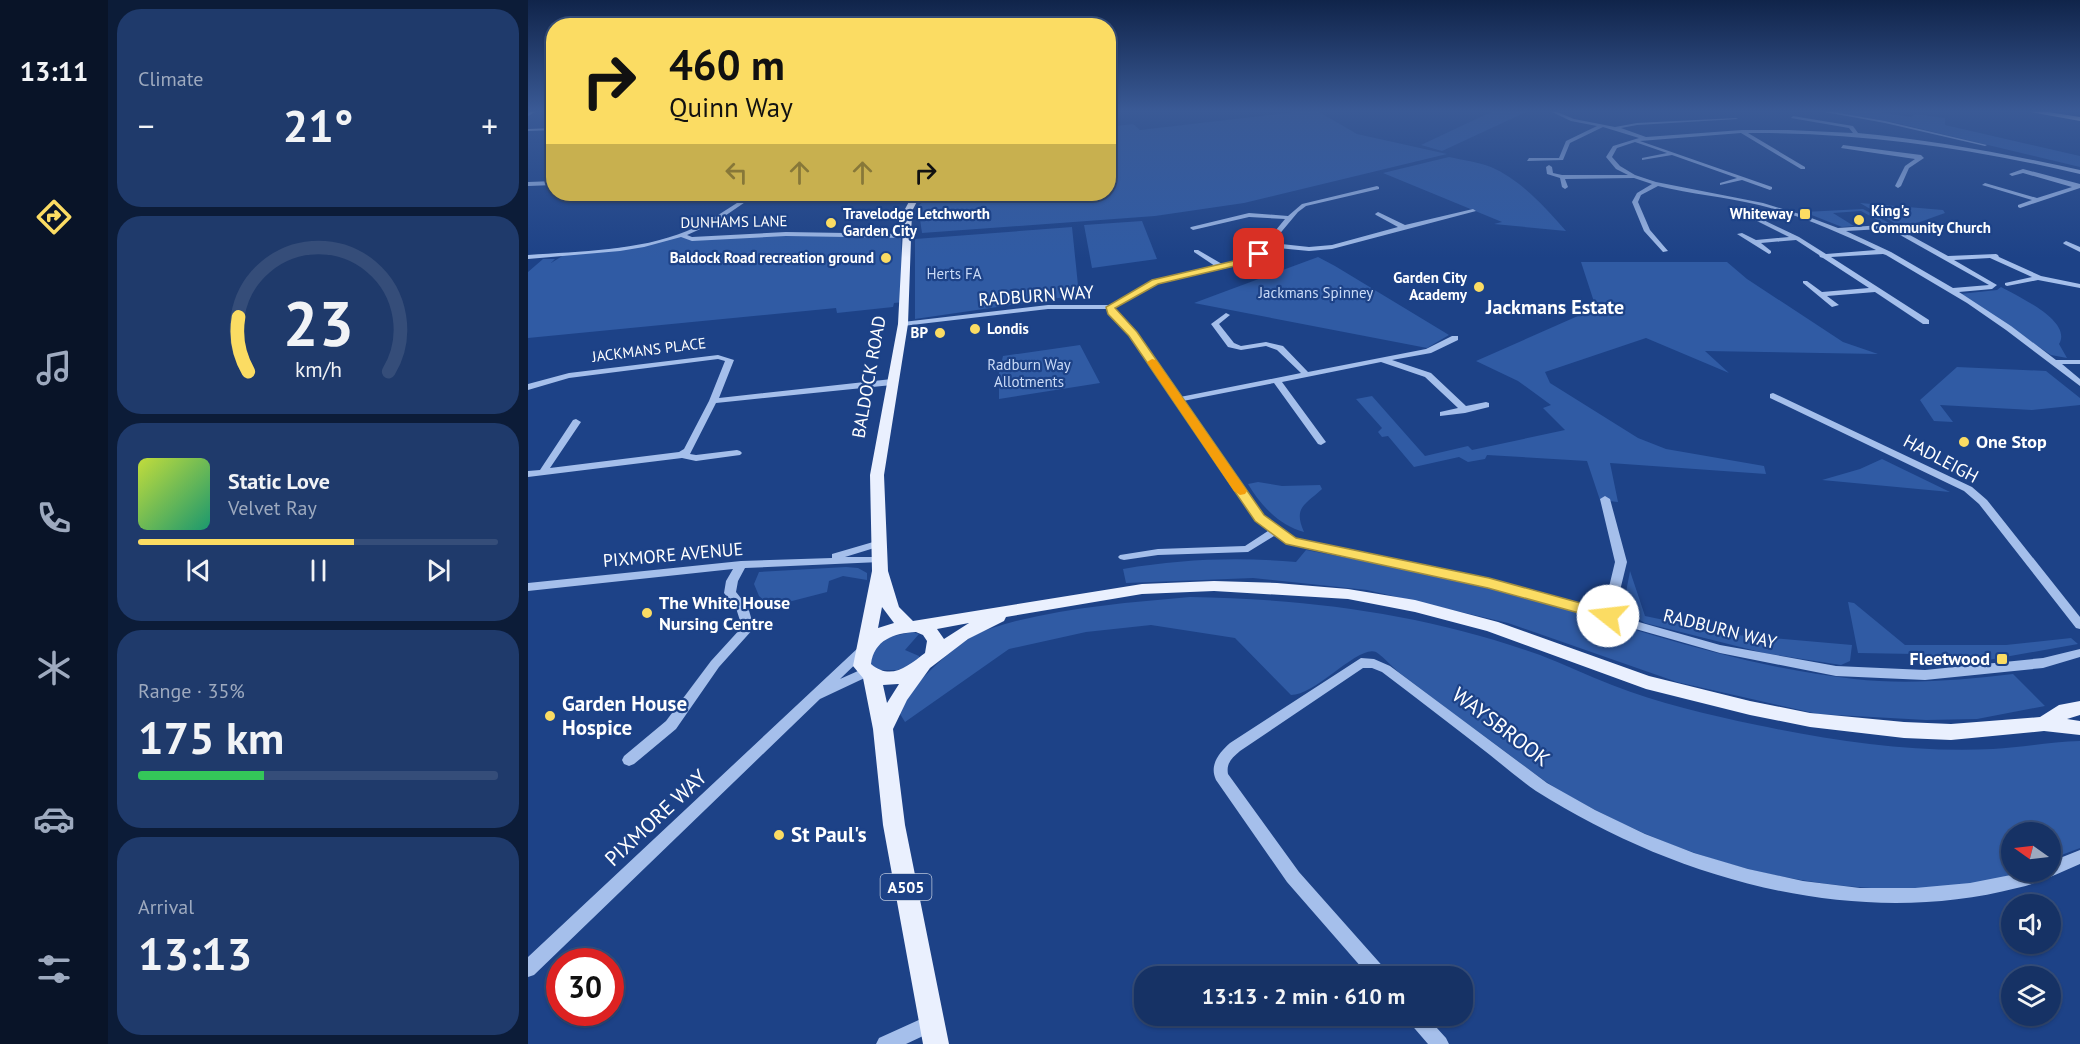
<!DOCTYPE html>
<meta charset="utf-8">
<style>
:root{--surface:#163265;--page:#1f3a6b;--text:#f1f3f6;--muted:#9eaabf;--line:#354d79;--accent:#fbdc63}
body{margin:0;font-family:"PT Sans",sans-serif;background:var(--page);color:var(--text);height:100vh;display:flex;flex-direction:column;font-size:22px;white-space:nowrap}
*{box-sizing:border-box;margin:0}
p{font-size:20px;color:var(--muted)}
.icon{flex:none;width:33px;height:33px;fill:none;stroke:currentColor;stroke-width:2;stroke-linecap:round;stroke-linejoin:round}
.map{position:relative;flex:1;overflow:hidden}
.side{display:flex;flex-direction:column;gap:9px;padding:9px;background:#0c1c38;width:420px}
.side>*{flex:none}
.hud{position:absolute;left:18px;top:18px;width:570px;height:183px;border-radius:24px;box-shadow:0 2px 4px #0004,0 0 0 2px var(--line);background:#fbdc63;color:#111;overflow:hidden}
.needle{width:39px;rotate:284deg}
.controls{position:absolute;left:1473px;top:822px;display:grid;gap:12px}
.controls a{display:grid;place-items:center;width:60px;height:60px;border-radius:50%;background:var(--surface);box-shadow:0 2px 4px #0004,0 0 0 2px var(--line);font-size:30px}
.speed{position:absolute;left:18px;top:948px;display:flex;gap:12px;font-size:30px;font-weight:700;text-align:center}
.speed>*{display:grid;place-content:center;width:78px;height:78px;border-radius:50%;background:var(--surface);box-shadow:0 2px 4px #0004,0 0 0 2px var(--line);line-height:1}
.speed .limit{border:9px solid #d22;background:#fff;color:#111}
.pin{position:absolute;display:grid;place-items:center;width:51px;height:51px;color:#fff;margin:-26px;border-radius:12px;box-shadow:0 3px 9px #0006}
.me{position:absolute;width:66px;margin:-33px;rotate:286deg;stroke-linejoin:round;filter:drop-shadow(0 0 4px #0008)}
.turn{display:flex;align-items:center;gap:21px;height:126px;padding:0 24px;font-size:27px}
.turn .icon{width:78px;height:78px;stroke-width:2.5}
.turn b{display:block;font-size:42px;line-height:51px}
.lanes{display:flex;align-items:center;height:57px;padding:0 24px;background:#0003;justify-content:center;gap:30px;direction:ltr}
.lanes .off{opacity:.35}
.big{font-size:45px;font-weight:700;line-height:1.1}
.side .tile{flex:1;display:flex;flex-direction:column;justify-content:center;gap:9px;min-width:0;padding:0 21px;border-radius:24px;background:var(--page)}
.side .dial{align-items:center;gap:0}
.dial svg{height:156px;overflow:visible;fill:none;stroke:var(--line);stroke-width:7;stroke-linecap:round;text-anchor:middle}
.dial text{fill:var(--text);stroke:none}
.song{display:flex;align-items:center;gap:18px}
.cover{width:72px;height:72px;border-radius:9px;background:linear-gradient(135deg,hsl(70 70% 55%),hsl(160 70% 35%))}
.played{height:6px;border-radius:3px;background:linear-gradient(90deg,var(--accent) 60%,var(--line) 60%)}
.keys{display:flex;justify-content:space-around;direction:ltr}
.heat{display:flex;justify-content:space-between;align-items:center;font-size:33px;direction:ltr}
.charge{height:9px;border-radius:4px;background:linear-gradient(90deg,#34c759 35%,var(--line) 0)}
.trip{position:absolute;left:606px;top:966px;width:339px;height:60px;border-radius:24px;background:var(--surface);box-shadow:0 2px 4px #0004,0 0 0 2px var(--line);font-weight:700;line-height:60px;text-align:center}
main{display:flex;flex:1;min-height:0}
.tab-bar{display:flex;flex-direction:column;width:108px;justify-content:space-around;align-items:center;background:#091428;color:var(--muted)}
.tab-bar .icon{width:42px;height:42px}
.tab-bar .selected{color:var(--accent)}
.tab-bar b{font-size:27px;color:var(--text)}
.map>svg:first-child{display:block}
.green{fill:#305ba4}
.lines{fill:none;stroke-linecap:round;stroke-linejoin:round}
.minor{fill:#a5bfeb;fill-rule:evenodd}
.major{fill:#eaf0fe;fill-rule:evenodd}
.highway{fill:#fff;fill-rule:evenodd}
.route{fill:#fbdc63;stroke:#a38f40;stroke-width:1.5}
.slow{fill:#f59e0b}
.poi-dot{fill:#fbdc63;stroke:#1d4287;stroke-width:2}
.labels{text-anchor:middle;stroke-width:4.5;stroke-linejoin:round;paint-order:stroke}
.far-poi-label{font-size:15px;font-weight:bold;fill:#fff;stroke:#1d4287;text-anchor:end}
.far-street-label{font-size:15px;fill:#fff;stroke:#1d4287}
.far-park-label{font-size:15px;fill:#cadbf8;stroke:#1d4287}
.shield{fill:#1d4287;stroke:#bbc6db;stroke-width:1.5}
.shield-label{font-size:16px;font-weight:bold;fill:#fff}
.street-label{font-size:18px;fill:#fff;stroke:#1d4287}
.poi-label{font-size:18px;font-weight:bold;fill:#fff;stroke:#1d4287;text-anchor:start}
.far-district-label{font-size:20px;font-weight:bold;fill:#fff;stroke:#1d4287}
.near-poi-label{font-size:21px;font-weight:bold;fill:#fff;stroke:#1d4287;text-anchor:start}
.near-street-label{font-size:21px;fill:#fff;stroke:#1d4287}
</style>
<main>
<nav class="tab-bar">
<b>13:11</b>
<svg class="icon selected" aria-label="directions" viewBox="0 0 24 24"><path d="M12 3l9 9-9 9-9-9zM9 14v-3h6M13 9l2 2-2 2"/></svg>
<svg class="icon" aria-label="music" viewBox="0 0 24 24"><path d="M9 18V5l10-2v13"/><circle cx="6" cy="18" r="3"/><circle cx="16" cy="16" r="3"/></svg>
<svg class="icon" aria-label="phone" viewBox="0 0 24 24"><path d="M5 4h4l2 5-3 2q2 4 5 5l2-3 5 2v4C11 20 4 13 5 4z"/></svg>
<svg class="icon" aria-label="climate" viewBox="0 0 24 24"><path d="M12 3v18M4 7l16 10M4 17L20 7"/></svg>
<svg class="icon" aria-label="car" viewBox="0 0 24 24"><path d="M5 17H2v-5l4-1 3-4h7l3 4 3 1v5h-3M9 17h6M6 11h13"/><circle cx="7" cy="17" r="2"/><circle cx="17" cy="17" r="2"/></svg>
<svg class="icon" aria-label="filters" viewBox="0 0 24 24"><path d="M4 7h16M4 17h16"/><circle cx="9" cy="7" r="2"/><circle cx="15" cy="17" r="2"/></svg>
</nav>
<section class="side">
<div class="tile"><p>Climate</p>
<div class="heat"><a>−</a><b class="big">21°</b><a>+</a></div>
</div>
<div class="tile dial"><svg viewBox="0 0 100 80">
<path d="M14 69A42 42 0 1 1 86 69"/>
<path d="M14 69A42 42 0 0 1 9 41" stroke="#fbdc63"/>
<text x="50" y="56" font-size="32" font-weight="700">23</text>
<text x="50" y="72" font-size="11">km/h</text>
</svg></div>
<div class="tile">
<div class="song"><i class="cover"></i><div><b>Static Love</b><p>Velvet Ray</p></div></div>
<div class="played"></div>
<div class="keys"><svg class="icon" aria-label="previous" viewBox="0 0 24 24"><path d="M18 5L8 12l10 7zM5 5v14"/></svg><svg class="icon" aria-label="pause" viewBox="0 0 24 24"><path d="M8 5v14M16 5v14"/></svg><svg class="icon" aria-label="next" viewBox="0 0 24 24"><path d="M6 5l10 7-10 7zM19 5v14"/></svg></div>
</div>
<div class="tile"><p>Range · 35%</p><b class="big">175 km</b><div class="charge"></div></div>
<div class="tile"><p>Arrival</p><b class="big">13:13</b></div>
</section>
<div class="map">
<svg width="1552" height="1044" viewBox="0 0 1552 1044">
<rect width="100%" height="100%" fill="#1d4287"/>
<path class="green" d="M767,112h24l38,22 90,20 -203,49 -89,13 -233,17 -4,-27 13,-12h177l1,-67 24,-3 7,6z
M963,112h35l-84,39 -21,-6z
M1302,112h48l33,5 4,-3 30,4v7l135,31v11l-188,-45z
M921,157c14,3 29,5 42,10 30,13 54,40 75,64l-72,-7 8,-2 -119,-49z
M1332,203l83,7 2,3 -42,15z
M1335,209l26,14 -4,1 -24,-13 -28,2 21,13 -12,1 -38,-15z
M614,221l15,38 -65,9 -8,-43z
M544,227l7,68 -164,24v-80z
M258,234l115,2 3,66 -10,1 -1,4 -56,6 -1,-5 -308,30v-66l15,-13h12l-4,4 13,-8 78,-10 38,-10 12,4z
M790,257l17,9 114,69 -22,13 -233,-45z
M1053,262h146l20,17 96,63 35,12 -173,-3 24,22 -83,-35 -101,34 5,11 88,55 28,11 98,17 2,8 -156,-11 8,39 -18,-2 -13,-39 -100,-6 -2,4 -17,3 -9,-5 -45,10 -26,-31 -6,1 -4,-5 4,-4 -26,-29 16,-3 53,60 43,-10 4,4 93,-20 -22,-22 8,-3 -33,-24 -42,-20 120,-53z
M1473,287c16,9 72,34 58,57l8,14 -16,-3 -91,-61 37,-4z
M552,345l20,38 -101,16v-26l4,-17z
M1429,367l89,4 34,27v7l-48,5 -92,-5 13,17 -19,-1 -14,-21z
M1354,459l68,33 -128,-12 38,-11z
M730,482l24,4 38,-1 2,4c-17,16 -29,18 -18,43 -25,-7 -43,-26 -56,-48z
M778,550c63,12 128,24 191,40 119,31 234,76 357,89 53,6 107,1 159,-5l32,32 -68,13 -51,1 -108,-6 -141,-32 -169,-59 -141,-33 -114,-12 -127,5 -3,-14c60,-10 113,-12 173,-7z
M318,567l12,1 9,5v7l-24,-4 -14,5 -2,11 -62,16v-7l-6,-5 -5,-12 5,-12z
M1102,571l15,45 91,19 116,10 -2,16 -9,4 -77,-12 -119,-30c-27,-14 -19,-27 -15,-52z
M662,597c121,2 235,17 350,58 24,9 48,21 72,30 46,18 97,30 145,40 77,16 158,28 236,24 29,-2 58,-7 87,-8v107l-29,11 -1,-27h-38v40h7c-45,17 -100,18 -148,16 -108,-6 -211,-40 -305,-94 -24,-13 -45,-31 -67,-47 -33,-24 -65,-48 -98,-73 -7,-5 -18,-18 -25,-22 -17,-8 -60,43 -85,43l-56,-57 -84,-13 -65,7 -77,17 -104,73 -8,-13c20,-27 47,-55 76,-73 12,-7 29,-11 43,-15 57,-14 116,-19 174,-24z
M1320,602l6,1 51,42h101l65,-7 7,6 -107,19 -24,2 -32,-11 -57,-1z
M384,632l7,2 -14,16 14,6 2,5 -23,9h-21l-6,-6 1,-14 17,-13z"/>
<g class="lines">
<path class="minor" d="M2,112h5l-7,4v-3z
M1024,112h5l17,7 41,8 22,-4 99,-5 2,1 -101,6 -16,3 25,9 96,-7h47l64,3 -4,-5 -58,-10 2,-2 60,10 5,7c75,7 149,21 222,37v4c-110,-26 -219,-42 -332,-41l57,34v2h-4l-60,-36 -101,8 132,46v2l-2,1 -28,-10 -22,5v-2l17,-5 -65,-23 -30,5v-2l25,-5 -32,-11 -18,6 -5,9 8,9 15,9 21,7 107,21 43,13 32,12 44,-3 15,3 51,28 48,-2 2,1 1,2 42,19 39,8v4l-42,-8 -31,6 -2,-1v-2l27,-6 -42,-19 -36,2 43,25 -5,4 -33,3 52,34 45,34h24v4h-18l18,15v7l-74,-56 -39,-27 -81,-48 -3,-1 -52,3 98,63v4h-6l-48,-32 -48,4 12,9 -7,2 -29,-24v-2h4l15,11 47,-4 -46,-30 -3,-1 -1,-2 -23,-15 -35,3 10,8v2l-2,1 -32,-20 5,-1 14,7 33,-3 -36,-18 -1,-1 3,-2 44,21 27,17 50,-4c-38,-18 -77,-35 -117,-45 -34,-8 -68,-11 -101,-19l-17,9 -3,7 12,28 18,21 -5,1 -19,-21 -12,-29 5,-9 15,-9 -18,-6 -69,1 3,8 -3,2 -3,-2 -2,-9 -13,-4 -1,-7 3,-2 3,2 1,6 9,2h66l-12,-6 -10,-12 7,-11 26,-8 -36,-11 -33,16 -7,17 -36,1 2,-3h30l7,-17 31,-15 -26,-5zM1354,229l11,2 96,54 -36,3 -62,-36 -45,-21z
M1297,112h8l52,9 102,24 -2,1 -100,-23z
M26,128v2l-26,1v-2z
M1315,145l78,10 3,3 -15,10 -8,18 -3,2 -3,-2 10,-20 10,-7 -74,-11z
M1495,169l57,15v4l-60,20 -2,-1v-2l14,-5 -50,-15 3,-2 52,15 35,-11 -49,-14 -11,3 -3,-2z
M26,181v4l-26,1v-4z
M849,186l2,1v2l-73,17 -8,6 -26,31 37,4 23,-2 66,-18 -22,-12 -1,-1 3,-2 27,13 68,-16 3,2 -144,38 -23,2 -41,-4c-21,25 -74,24 -104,34 -17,6 -34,18 -50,27l22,24 44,65 121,-24 -24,-23 -11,-4 -25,4 -13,-3 -17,-23 15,-11 4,2 -11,9 15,19 7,3 25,-4 17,4 25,26 118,-23 26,-13h6v4l-27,13 -39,7 39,13 35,33 20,-4 3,1v4l-24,6 -25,3v-4l18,-4 -33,-31 -44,-15 -99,20 44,60 -5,3 -3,-1 -44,-61 -91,18 74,107 21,21 16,9 195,41 114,33 12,-50 -15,-63 5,-3 5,3 17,63 -13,53 106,30 116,21 89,4 118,-12 37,-9v8l-37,11 -118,12 -89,-4 -116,-23 -232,-66 -197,-43 -17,-8 -26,16 -90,3 -34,5 -4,-1 -2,-2 2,-2 38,-6 87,-3 23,-15 -19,-19 -74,-110 -3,-2 1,-1 -43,-63 -23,-27h-59l-145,17 -4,-2 4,-2 145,-17h61l49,-26 57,-13 -21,-14v-2h4l24,14 16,-4 19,-7 28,-34 -36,-2 -56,13 -3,-2 1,-1 58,-14 39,3 14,-12z
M223,194h6l-41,28 -29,13 5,2 94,-5 121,2 3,2 -3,2 -121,-2 -94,5 -11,-4 -37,10 -24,4 -92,8v-4c53,-4 110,-4 159,-24 23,-9 43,-24 64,-37z
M1538,241l14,6v5l-16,-8 -1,-1z
M190,355l16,5 -15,38 173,-19 4,3 -4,3 -176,18 -26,51 6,1 41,-5 3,1 2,2 -2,2 -44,6 -14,-3 -154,19v-6l12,-1 33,-50 3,-1 5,3 -31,46 129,-16 5,-3 25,-48 16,-40 -7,-2 -149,19 -41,12v-6l41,-11z
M1245,393l199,94 15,13 93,117v12l-4,-1 -97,-124 -15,-13 -194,-93v-4z
M352,540l5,3 -1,2 -39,12h39l2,2 -6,3 -135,6 -7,13 -2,11 12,15 6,21 -35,39 -43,62 -42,35 -5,2 -5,-2 -2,-4 2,-4 42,-35 45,-60 31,-34 -6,-19 -12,-15 2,-12 7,-12 -205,22v-8l213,-22 91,-3v-4z
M335,646l4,1 2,3 -2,3 -27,26 27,-12 4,2 2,3 -2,3 -51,24 -286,276 -6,2v-20l331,-310z
M833,658l13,1 16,7 157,117 48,27 50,24 49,19 54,16 55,12 57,7h55l55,-5 56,-11h24v-10l30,-12v14c-21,9 -41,19 -63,24 -163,42 -342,-9 -481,-97 -16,-11 -31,-24 -46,-36 -36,-28 -72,-56 -108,-83l-10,-4h-9l-123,83c-8,7 -14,12 -12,23l71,98 87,98 3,6h-20l-82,-94 -71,-102c-7,-15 3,-27 14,-37z
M404,1014l6,3 3,6 -3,6 -32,15h-30l3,-6z
M878,1016h20l20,22 3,6h-21l-19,-22z"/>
<path class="major" d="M385,194h8l-9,17 -4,113 -24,151 4,96 11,36 14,14 229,-37 72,-3 63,2 71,6 67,11 83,22 151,54 101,25 60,12 94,9 47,2 89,-7 19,-12 21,-4v14l-13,4 13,2v14l-36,-4 -93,9 -47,-2 -94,-11 -60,-12 -104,-26 -159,-58 -72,-19 -67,-13 -134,-8 -72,3 -136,23 -2,4 -36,18 -38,29 -23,32 -14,29 12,96 44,219h-26l-40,-219 -10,-96 -10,-51 -10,-12 19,-95 -2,-96 28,-151 6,-113zM354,607l12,16 -16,5zM441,623l-25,16 -7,-10zM388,632l7,3 4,6 -2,12c-17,13 -34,28 -54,11 3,-24 23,-31 45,-32zM370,684h1l-12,19 -4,-18z"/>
<path class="highway" d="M1503,112h17l32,5v4z"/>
</g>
<linearGradient id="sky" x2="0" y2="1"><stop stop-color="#10244a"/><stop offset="0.43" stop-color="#3a5a96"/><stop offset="1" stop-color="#3a5a96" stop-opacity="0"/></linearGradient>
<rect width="1552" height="258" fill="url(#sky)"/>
<path class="route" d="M731,252l4,2 -1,2 -19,8 -85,20 -43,24 22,24 127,183 32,23 193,40 124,34 2,4 -2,4 -5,1 -120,-33 -202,-44 -31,-23 -126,-185 -21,-22 -2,-7 46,-27 86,-20z"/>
<path class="slow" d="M624,359l4,1 91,131 -2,3 -5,1 -6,-4 -87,-129z"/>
<g class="poi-dot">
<rect x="1271" y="208" width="12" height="12" rx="3"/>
<circle cx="1331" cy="220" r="6"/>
<circle cx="303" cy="223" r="6"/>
<circle cx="358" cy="258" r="6"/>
<circle cx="951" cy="287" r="6"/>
<circle cx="447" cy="329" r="6"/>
<circle cx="412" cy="333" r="6"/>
<circle cx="1436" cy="442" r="6"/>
<circle cx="119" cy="613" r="6"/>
<rect x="1468" y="653" width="12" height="12" rx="3"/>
<circle cx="22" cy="716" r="6"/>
<circle cx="251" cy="835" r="6"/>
</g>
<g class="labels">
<g class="far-poi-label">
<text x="1343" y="216" text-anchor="start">King's<tspan x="1343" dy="17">Community Church</tspan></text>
<text x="315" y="219" text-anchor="start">Travelodge Letchworth<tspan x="315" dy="17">Garden City</tspan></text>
<text x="1265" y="219">Whiteway</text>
<text x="346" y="263">Baldock Road recreation ground</text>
<text x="939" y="283">Garden City<tspan x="939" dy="17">Academy</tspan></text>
<text x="459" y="334" text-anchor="start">Londis</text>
<text x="400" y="338">BP</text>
</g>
<g class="far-street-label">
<text transform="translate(206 222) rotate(-1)" y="5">DUNHAMS LANE</text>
<text transform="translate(121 350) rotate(-7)" y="5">JACKMANS PLACE</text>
</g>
<g class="far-park-label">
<text x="426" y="279">Herts FA</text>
<text x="788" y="298">Jackmans Spinney</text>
<text x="501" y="370">Radburn Way<tspan x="501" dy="17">Allotments</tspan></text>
</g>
<rect class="shield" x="352.5" y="874" width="51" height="26" rx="4.5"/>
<g class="shield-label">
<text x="378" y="893">A505</text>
</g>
<g class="street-label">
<text transform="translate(508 296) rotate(-4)" y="6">RADBURN WAY</text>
<text transform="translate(341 377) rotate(-80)" y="6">BALDOCK ROAD</text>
<text transform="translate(1413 459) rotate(28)" y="6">HADLEIGH</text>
<text transform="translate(145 555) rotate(-5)" y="6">PIXMORE AVENUE</text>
<text transform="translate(1192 629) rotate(14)" y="6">RADBURN WAY</text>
</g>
<g class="poi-label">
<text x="1448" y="448">One Stop</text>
<text x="131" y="609">The White House<tspan x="131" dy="21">Nursing Centre</tspan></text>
<text x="1462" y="665" text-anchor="end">Fleetwood</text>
</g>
<g class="far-district-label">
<text x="1027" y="314">Jackmans Estate</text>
</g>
<g class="near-poi-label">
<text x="34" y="711">Garden House<tspan x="34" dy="24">Hospice</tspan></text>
<text x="263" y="842">St Paul's</text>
</g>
<g class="near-street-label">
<text transform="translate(973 727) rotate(37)" y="7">WAYSBROOK</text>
<text transform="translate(128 818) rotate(-43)" y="7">PIXMORE WAY</text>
</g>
</g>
</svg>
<div class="controls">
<a><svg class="needle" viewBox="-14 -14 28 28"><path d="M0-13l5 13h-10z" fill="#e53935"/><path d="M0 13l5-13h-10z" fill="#9eaabf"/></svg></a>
<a><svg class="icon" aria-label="sound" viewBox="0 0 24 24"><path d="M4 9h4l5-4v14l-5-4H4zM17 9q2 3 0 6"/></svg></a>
<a><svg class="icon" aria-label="layers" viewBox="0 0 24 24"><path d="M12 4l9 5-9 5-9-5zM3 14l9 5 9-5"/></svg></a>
</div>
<div class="speed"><div class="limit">30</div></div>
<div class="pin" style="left:731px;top:254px;background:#d93025"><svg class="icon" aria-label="arrive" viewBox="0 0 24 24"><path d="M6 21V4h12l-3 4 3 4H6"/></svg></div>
<svg class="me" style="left:1080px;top:616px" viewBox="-20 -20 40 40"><circle r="19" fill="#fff"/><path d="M0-13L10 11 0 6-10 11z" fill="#fbdc63"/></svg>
<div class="trip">13:13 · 2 min · 610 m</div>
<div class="hud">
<div class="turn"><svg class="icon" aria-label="right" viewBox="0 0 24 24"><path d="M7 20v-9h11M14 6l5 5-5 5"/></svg><div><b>460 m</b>Quinn Way</div></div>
<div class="lanes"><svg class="icon off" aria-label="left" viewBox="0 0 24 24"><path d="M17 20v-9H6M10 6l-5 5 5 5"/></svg><svg class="icon off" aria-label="ahead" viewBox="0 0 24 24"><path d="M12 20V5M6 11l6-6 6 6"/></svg><svg class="icon off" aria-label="ahead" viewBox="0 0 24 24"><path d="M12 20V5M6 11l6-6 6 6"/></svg><svg class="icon" aria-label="right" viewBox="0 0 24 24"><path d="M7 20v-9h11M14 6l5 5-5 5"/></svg></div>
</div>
</div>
</main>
